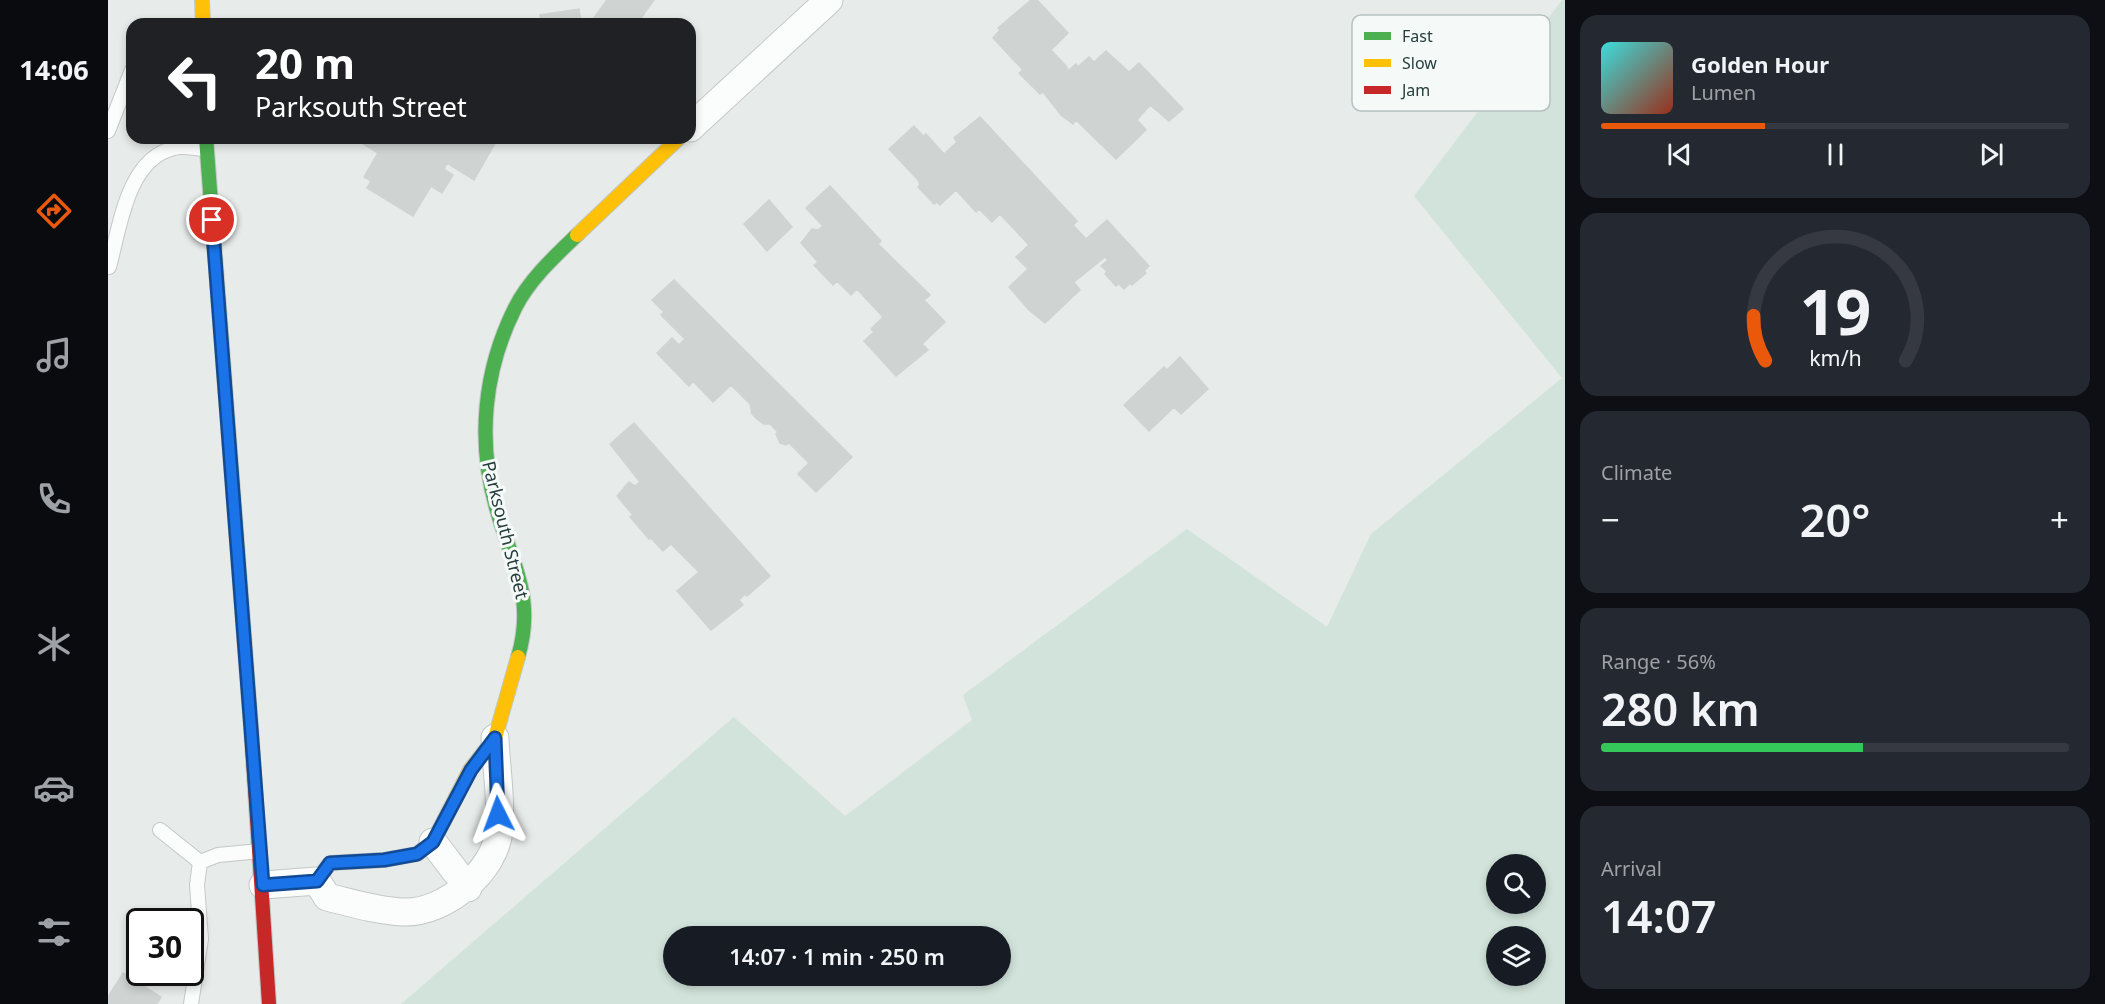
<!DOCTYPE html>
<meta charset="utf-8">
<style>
:root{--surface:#171b24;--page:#242831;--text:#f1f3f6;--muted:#9ea1a6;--line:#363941;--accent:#ea580c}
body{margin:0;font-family:"Noto Sans",sans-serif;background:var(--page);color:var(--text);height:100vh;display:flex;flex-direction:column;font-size:22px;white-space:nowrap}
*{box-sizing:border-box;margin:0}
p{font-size:20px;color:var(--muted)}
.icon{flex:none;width:33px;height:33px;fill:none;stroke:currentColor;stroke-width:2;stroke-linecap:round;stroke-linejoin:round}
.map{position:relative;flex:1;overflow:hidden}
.sheet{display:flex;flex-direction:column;gap:15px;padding:15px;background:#0d0f14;width:540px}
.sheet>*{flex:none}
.top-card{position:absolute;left:18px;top:18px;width:570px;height:126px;border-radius:18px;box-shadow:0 3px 9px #0003;background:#202124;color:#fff;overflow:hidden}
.controls{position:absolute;left:1378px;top:854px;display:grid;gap:12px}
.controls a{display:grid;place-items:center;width:60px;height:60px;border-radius:50%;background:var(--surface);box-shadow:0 3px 9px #0003;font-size:30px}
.speed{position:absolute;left:18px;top:908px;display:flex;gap:12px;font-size:30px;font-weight:700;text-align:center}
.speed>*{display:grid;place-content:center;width:78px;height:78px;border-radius:50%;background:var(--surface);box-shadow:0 3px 9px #0003;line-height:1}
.speed .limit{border:3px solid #111;border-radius:9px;background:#fff;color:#111}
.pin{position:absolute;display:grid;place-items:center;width:51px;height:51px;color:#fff;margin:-26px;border:3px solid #fff;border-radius:50%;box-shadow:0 2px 6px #0007}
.me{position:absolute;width:66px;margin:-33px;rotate:357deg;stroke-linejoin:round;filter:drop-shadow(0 0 4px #0008)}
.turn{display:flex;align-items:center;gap:21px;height:126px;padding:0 30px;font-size:27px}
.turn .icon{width:78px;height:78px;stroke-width:2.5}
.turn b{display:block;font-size:42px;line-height:51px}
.big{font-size:45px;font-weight:600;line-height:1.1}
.sheet .widget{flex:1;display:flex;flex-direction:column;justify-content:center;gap:9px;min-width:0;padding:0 21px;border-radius:18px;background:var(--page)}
.sheet .dial{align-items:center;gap:0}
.dial svg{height:156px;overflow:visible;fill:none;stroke:var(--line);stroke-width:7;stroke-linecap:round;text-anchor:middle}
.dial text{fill:var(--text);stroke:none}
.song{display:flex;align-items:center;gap:18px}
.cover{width:72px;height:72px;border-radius:9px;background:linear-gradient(135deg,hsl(180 70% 55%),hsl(10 70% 35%))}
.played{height:6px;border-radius:3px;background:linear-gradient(90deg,var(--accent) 35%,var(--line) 35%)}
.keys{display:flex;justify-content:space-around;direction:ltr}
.heat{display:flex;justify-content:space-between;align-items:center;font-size:33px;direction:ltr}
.charge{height:9px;border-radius:4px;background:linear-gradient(90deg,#34c759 56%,var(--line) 0)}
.trip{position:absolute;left:555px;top:926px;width:348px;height:60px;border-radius:30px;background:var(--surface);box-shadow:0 3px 9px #0003;font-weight:600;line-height:60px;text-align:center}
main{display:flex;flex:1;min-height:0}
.tabs{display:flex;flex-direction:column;width:108px;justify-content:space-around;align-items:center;background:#090b0e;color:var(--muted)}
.tabs .icon{width:42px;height:42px}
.tabs .current{color:var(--accent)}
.tabs b{font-size:27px;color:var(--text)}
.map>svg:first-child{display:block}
.green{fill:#d1e3da;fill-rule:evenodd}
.building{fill:#cfd4d3;stroke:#cfd4d3;stroke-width:1.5}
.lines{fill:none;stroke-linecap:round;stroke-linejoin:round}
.lane-casing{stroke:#c4c8c7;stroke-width:16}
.street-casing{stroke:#c4c8c7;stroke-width:29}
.fast-casing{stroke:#c1c7c5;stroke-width:16}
.slow-casing{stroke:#c1c7c5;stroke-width:16}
.jam-casing{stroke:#c1c7c5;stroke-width:16}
.lane{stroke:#fbfcfc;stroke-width:14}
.street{stroke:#fbfcfc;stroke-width:27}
.fast{stroke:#4caf50;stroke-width:14}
.slow{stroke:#ffc107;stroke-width:14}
.jam{stroke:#c62828;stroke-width:14}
.route-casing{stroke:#114b97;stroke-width:15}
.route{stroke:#1a73e8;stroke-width:10}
.labels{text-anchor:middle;stroke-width:6;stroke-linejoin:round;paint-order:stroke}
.street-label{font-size:18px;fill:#253d3c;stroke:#f5f9f8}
.key{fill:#f5f9f8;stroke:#b7c1c0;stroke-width:1.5}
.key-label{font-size:16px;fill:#253d3c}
</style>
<main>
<nav class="tabs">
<b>14:06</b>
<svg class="icon current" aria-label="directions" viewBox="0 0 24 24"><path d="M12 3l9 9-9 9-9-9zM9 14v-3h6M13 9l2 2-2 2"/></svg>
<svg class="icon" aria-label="music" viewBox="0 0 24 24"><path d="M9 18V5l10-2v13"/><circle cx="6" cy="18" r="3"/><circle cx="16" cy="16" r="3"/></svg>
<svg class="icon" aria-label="phone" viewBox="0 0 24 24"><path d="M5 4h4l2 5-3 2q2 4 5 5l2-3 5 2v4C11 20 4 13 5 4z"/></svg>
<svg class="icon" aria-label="climate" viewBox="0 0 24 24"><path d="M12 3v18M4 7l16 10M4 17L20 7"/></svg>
<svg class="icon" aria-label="car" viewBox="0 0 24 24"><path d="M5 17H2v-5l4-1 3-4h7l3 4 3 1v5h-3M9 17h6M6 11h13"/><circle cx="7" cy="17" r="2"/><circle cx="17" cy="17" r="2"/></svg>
<svg class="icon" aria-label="filters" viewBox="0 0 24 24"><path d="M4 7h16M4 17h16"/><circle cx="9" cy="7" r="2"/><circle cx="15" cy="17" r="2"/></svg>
</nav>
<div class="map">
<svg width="1457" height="1004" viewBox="0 0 1457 1004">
<rect width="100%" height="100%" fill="#e7ebea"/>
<path class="green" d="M1454,0h3v1004h-1164l333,-287 111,99 127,-96 -9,-25 224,-166 140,98 44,-93 191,-156 -148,-182zM1389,864h39v39h-39zM566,936h326v39h-326zM1389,936h39v39h-39z"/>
<path class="building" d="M499,0h47l-13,18 1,6h5h-106l-1,-9 39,-6 2,12 12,-2z
M923,0h6l31,33 -17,17 16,17 1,4 8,-7 2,3 11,-10 5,5 12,-11 23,21 10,-9 44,46 -14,12 -19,-16 -13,15 9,10 -30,29 -40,-39 -3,4 -12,-9 -18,-23 -3,2 -21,-21 4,-3 -30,-32 7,-8 -2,-2z
M872,117l97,104 -4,4 13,14 21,-19 42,46 -5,5 2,2 -14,12 -2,-2 -6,6 -5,-5 -3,2 -11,-12 2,-3 -6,-5 7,-6 -3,-3 -31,25 6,8 -35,33 -16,-13 -20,-23 19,-18 -12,-12 13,-12 -29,-31 -8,8 -13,-13 -3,3 -20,-22 -16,15 -3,-3 -3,2 -16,-17 2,-2 -2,-5 -29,-31 25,-23 9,10 3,-2 18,20 13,-12 -3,-4z
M257,138h133l-24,42 -27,-17 -3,6 9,6 -11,18 -11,-7 -18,30 -46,-28 4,-7 -7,-4 14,-24 -16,-10z
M722,186l51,55 -3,3 52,51 -6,5 21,22 -23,22 6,6 -32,26 -32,-35 10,-9 -3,-3 12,-12 -26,-28 -6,6 -14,-14 -4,4 -19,-20 4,-3 -17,-19 11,-14 6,1 5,-4 -17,-18z
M661,200l23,27 -25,24 -23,-27z
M566,280l178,177 -36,35 -18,-18 11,-11 -20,-20 -3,2 -6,-2 -4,-9 2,-2 -8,-8h-6l-7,-5 -5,-5 -2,-10 -19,-19 -18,17 -20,-21 -4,5 -32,-33 15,-15 7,7 6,-6 -24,-24 3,-3 -12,-12z
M1072,357l28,32 -27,25 -7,-7 -25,24 -25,-26 40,-38 3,3z
M526,423l136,153 -23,20 -2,-2 -6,6 4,5 -32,25 -34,-39 22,-19 -28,-28 -8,7 -12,-13 -2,1 -19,-22 3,-2 -16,-19 12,-14 6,4 5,-4 -30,-38z
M15,973l38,24 -4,7h-49v-7z"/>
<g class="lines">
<defs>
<path id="lane" d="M0,131l24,-61
M1,267c11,-40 18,-108 65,-119 9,-3 23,1 32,1
M52,830l40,32
M92,862l18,-7 42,-4
M83,1004l10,-65 -4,-54 3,-23"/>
<path id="street" d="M582,128l139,-128
M325,842l35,46
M155,885l54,-4 10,16c25,6 50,14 76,15 41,2 93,-41 96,-82 3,-30 -3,-62 -4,-92"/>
<path id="fast" d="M98,138l45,589
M410,657c18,-61 -7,-95 -22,-150 -19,-67 -12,-137 19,-199 14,-28 40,-52 62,-73"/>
<path id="slow" d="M94,0l1,24
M469,235l102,-97
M209,881l13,-18 54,-3 33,-6 16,-12 37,-72 25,-32 23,-81"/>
<path id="jam" d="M143,727l18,277"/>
</defs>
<use href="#lane" class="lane-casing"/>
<use href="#street" class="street-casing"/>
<use href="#fast" class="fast-casing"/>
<use href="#slow" class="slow-casing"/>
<use href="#jam" class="jam-casing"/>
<use href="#lane" class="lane"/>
<use href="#street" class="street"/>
<use href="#fast" class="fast"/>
<use href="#slow" class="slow"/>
<use href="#jam" class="jam"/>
</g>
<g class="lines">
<defs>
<path id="route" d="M104,220l51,665 54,-4 13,-18 54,-3 33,-6 16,-12 38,-72 24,-32 3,76"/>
</defs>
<use href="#route" class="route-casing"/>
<use href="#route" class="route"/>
</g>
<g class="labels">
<g class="street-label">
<text transform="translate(397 530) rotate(76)" y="6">Parksouth Street</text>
</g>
</g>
<rect x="1244" y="15" width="198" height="96" rx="9" class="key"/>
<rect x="1256" y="32" width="27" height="8" fill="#4caf50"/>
<rect x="1256" y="59" width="27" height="8" fill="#ffc107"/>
<rect x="1256" y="86" width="27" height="8" fill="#c62828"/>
<g class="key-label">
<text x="1294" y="42">Fast</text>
<text x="1294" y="69">Slow</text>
<text x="1294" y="96">Jam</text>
</g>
</svg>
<div class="controls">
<a><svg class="icon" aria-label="search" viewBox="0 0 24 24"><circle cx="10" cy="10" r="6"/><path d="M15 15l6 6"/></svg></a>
<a><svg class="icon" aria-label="layers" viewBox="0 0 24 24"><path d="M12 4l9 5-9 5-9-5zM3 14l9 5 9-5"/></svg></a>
</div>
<div class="speed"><div class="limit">30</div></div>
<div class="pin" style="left:104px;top:220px;background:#d93025"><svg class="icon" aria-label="arrive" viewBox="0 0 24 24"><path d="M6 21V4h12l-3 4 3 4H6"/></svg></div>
<svg class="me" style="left:390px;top:814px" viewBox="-20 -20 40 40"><path d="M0-17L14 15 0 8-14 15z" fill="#1a73e8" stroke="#fff" stroke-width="4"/></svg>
<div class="trip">14:07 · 1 min · 250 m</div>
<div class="top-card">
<div class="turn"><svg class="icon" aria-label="left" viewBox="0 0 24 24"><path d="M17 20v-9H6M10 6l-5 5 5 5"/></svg><div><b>20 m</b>Parksouth Street</div></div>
</div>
</div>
<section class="sheet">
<div class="widget">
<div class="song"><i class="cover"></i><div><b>Golden Hour</b><p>Lumen</p></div></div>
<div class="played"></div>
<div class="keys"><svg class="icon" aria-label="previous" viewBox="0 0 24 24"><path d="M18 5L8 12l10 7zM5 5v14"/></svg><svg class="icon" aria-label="pause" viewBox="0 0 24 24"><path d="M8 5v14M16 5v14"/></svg><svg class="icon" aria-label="next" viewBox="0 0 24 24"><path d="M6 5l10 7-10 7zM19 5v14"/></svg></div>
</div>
<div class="widget dial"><svg viewBox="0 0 100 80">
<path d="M14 69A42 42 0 1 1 86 69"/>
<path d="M14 69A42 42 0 0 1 8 46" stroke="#ea580c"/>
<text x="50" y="56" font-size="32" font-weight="700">19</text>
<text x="50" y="72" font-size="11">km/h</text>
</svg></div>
<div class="widget"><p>Climate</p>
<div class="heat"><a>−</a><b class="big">20°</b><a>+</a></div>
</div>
<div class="widget"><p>Range · 56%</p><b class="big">280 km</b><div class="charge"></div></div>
<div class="widget"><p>Arrival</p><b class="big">14:07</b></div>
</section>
</main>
